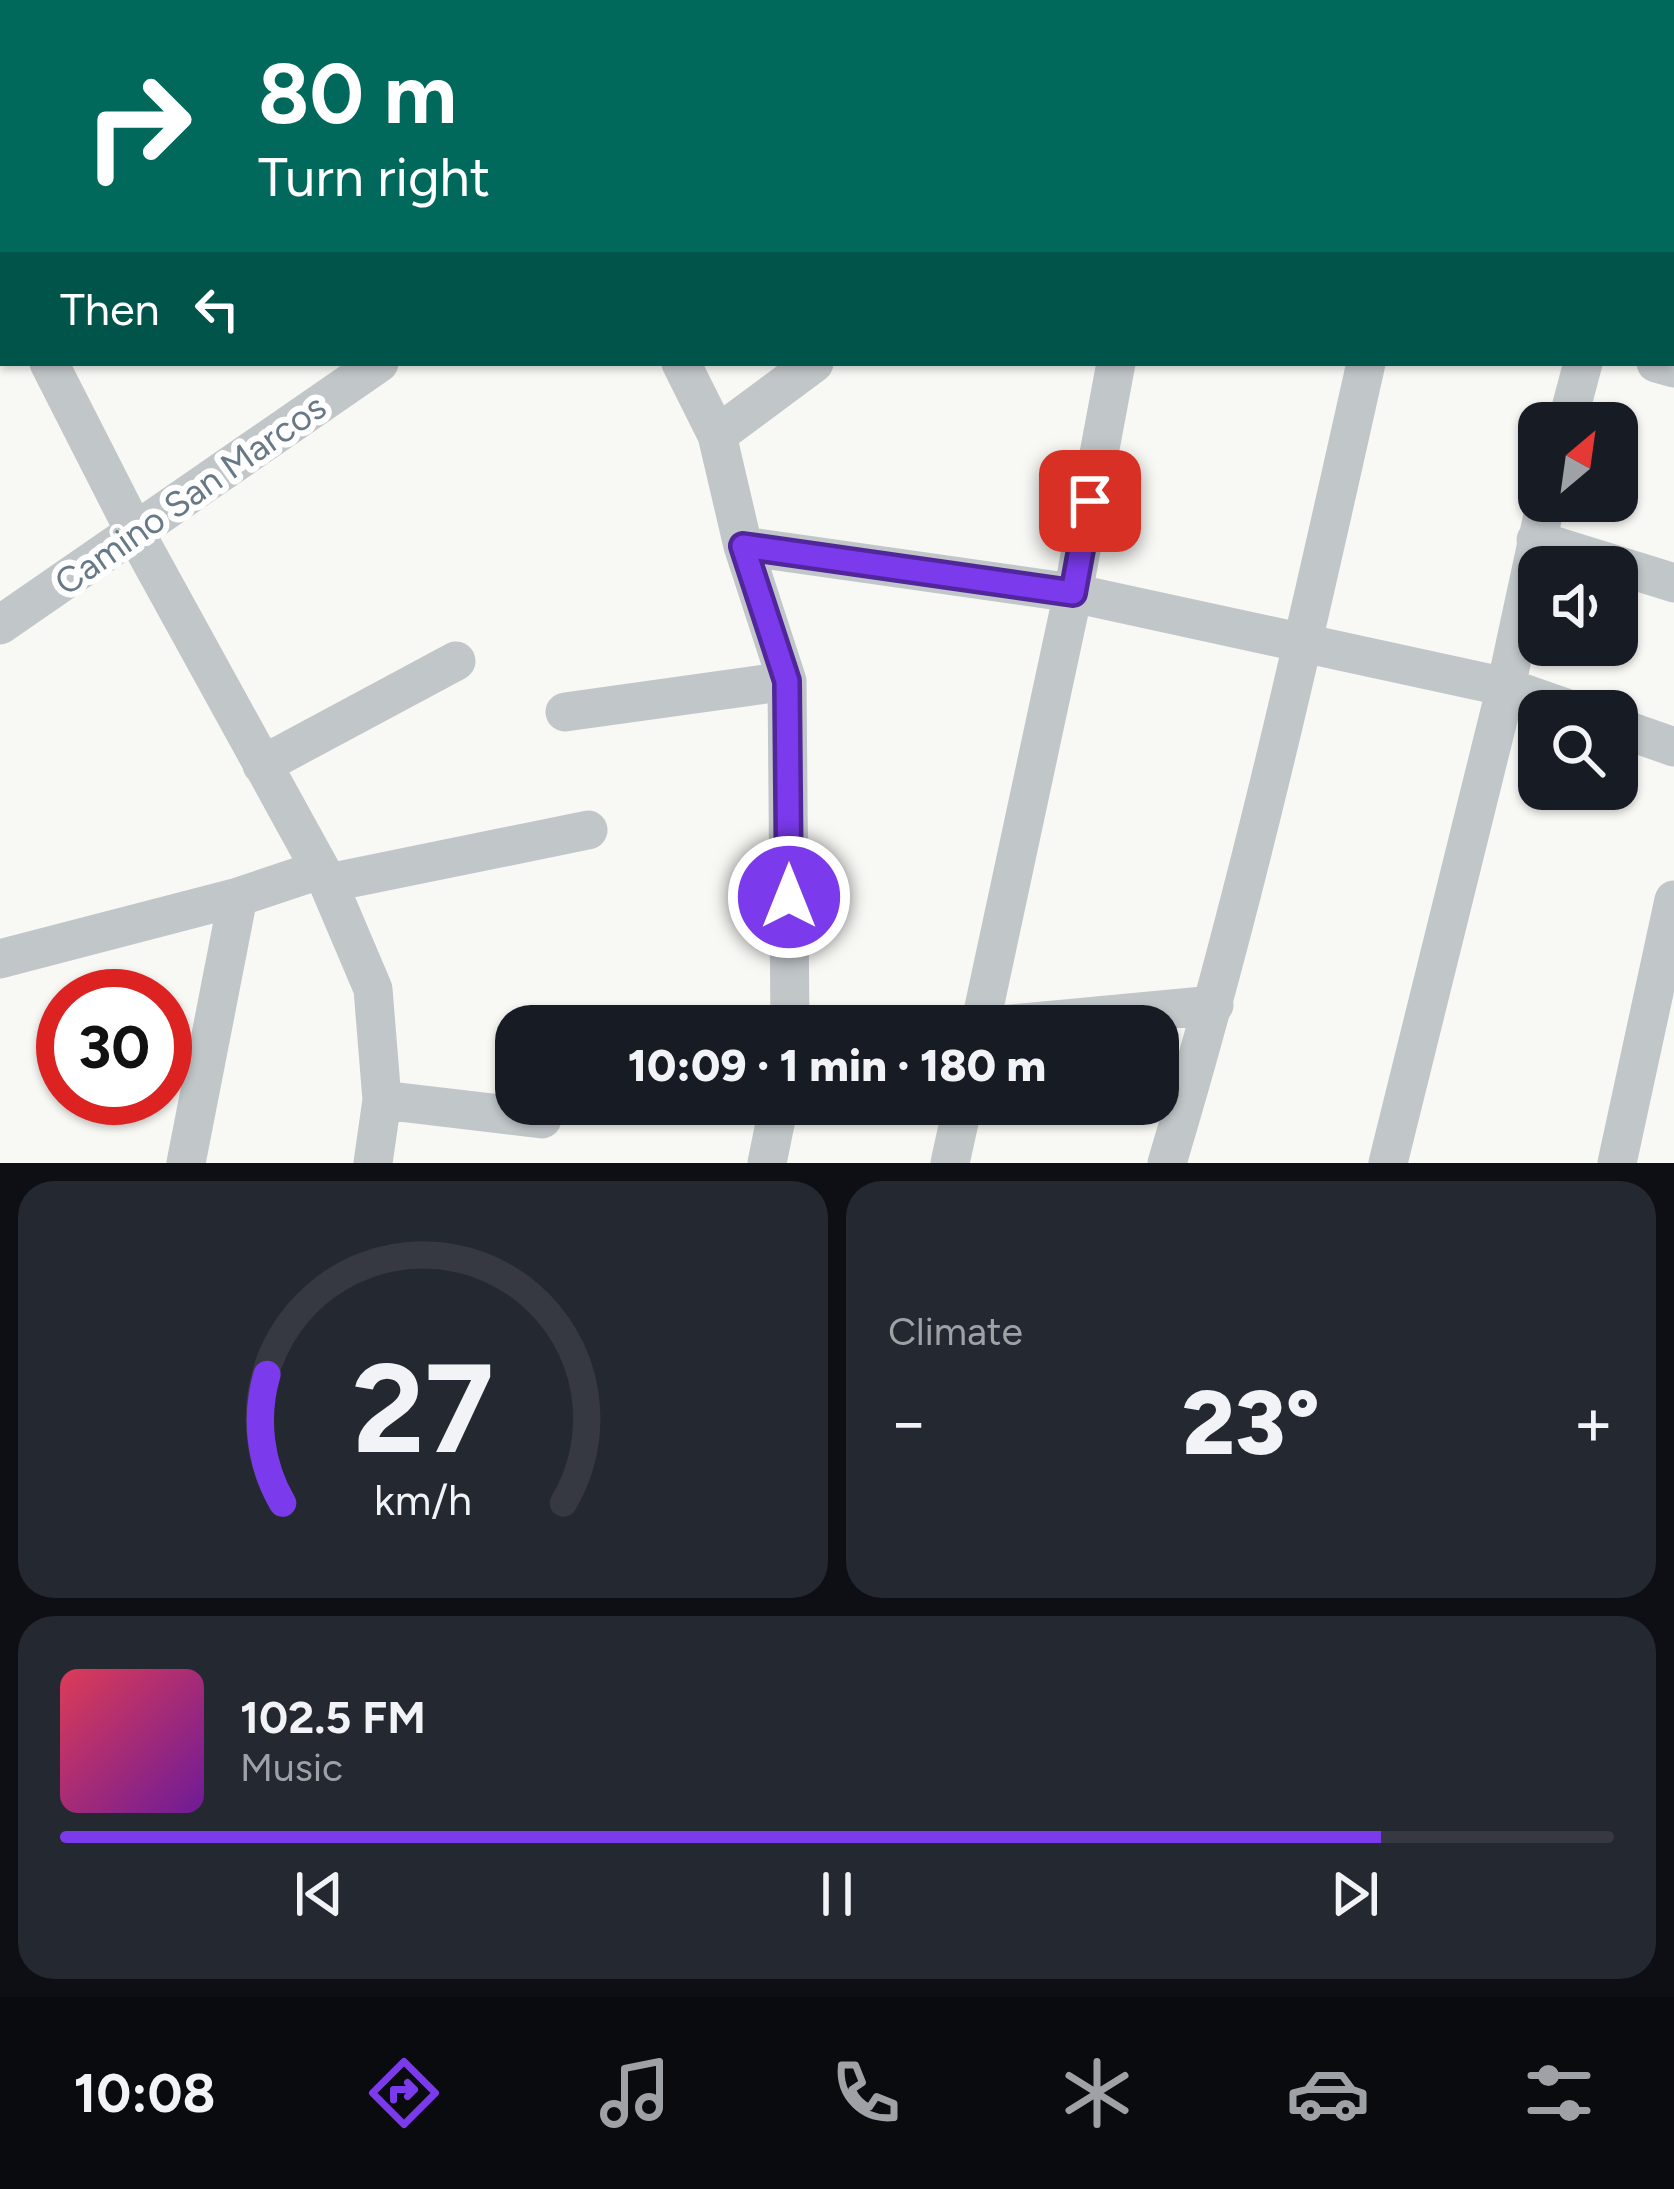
<!DOCTYPE html>
<meta charset="utf-8">
<style>
:root{--surface:#171b24;--page:#242831;--text:#f1f3f6;--muted:#9ea1a6;--line:#363941;--accent:#7c3aed}
body{margin:0;font-family:Figtree,sans-serif;background:var(--page);color:var(--text);height:100vh;display:flex;flex-direction:column;font-size:45px;white-space:nowrap}
*{box-sizing:border-box;margin:0}
p{font-size:39px;color:var(--muted)}
.icon{flex:none;width:66px;height:66px;fill:none;stroke:currentColor;stroke-width:2;stroke-linecap:round;stroke-linejoin:round}
.map{position:relative;height:1163px;overflow:hidden}
.details{display:flex;flex-direction:column;gap:18px;padding:18px;background:#0d0f14;flex:1}
.details>*{flex:none}
.hud{position:absolute;left:0px;top:0px;width:1674px;height:366px;box-shadow:0 3px 9px #0004;background:#00695c;color:#fff;overflow:hidden}
.needle{width:78px;rotate:29deg}
.tools{position:absolute;left:1518px;top:402px;display:grid;gap:24px}
.tools a{display:grid;place-items:center;width:120px;height:120px;border-radius:24px;background:var(--surface);box-shadow:0 3px 9px #0004;font-size:60px}
.speed{position:absolute;left:36px;top:969px;display:flex;gap:24px;font-size:60px;font-weight:700;text-align:center}
.speed>*{display:grid;place-content:center;width:156px;height:156px;border-radius:50%;background:var(--surface);box-shadow:0 3px 9px #0004;line-height:1}
.speed .limit{border:18px solid #d22;background:#fff;color:#111}
.pin{position:absolute;display:grid;place-items:center;width:102px;height:102px;color:#fff;margin:-51px;border-radius:24px;box-shadow:0 6px 18px #0006}
.me{position:absolute;width:132px;margin:-66px;rotate:0deg;stroke-linejoin:round;filter:drop-shadow(0 0 9px #0008)}
.turn{display:flex;align-items:center;gap:42px;height:252px;padding:0 60px;font-size:54px}
.turn .icon{width:156px;height:156px;stroke-width:2.5}
.turn b{display:block;font-size:84px;line-height:102px}
.then{display:flex;align-items:center;height:114px;padding:0 60px;background:#0003;gap:24px;font-size:45px}
.big{font-size:90px;font-weight:800;line-height:1.1}
.details .card{flex:1;display:flex;flex-direction:column;justify-content:center;gap:18px;min-width:0;padding:0 42px;border-radius:36px;background:var(--page)}
.details .dial{align-items:center;gap:0}
.dial svg{height:312px;overflow:visible;fill:none;stroke:var(--line);stroke-width:7;stroke-linecap:round;text-anchor:middle}
.dial text{fill:var(--text);stroke:none}
.song{display:flex;align-items:center;gap:36px}
.cover{width:144px;height:144px;border-radius:18px;background:linear-gradient(135deg,hsl(350 70% 55%),hsl(280 70% 35%))}
.played{height:12px;border-radius:6px;background:linear-gradient(90deg,var(--accent) 85%,var(--line) 85%)}
.keys{display:flex;justify-content:space-around;direction:ltr}
.heat{display:flex;justify-content:space-between;align-items:center;font-size:66px;direction:ltr}
.details .tiles{flex:1;display:grid;gap:18px;grid-template-columns:1fr 1fr}
.card:last-child{grid-column:span 2}
.trip{position:absolute;left:495px;top:1005px;width:684px;height:120px;border-radius:36px;background:var(--surface);box-shadow:0 3px 9px #0004;font-weight:800;line-height:120px;text-align:center}
.tabs{display:flex;height:192px;justify-content:space-around;align-items:center;background:#090b0e;color:var(--muted)}
.tabs .icon{width:84px;height:84px}
.tabs .selected{color:var(--accent)}
.tabs b{font-size:54px;color:var(--text)}
.map>svg:first-child{display:block}
.built{fill:#e9eae9}
.lines{fill:none;stroke-linecap:round;stroke-linejoin:round}
.minor{stroke:#c1c6c9;stroke-width:39}
.route-casing{stroke:#51269a;stroke-width:30}
.route{stroke:#7c3aed;stroke-width:21}
.labels{text-anchor:middle;stroke-width:12;stroke-linejoin:round;paint-order:stroke}
.street-label{font-size:36px;fill:#677986;stroke:#fff}
</style>
<div class="map">
<svg width="1674" height="1163" viewBox="0 0 1674 1163">
<rect width="100%" height="100%" fill="#f8f8f5"/>
<path class="built" d="M469,0h380l-4,3z"/>
<g class="lines">
<path class="minor" d="M457,0l2,3
M1298,0l7,3
M30,3l7,-3
M378,3l4,-3
M878,3l4,-3
M1196,3l1,-3
M0,16l3,-2
M1671,39l3,-10
M1671,208l3,1
M0,269l3,5
M49,363l87,171 192,349 45,106 9,111 -9,63
M681,363l36,72 26,111 44,135 3,345
M1656,363l18,5
M1567,423l16,-60
M717,435l97,-72
M1536,540l138,43
M743,546l330,47 433,94 68,24
M0,625l379,-262
M565,712l222,-31
M1617,727l57,20
M262,765l194,-104
M328,883l260,-53
M0,959l238,-62 81,-27
M980,1026l93,-433 43,-230
M990,1026l224,-21
M382,1100l160,19
M186,1163l52,-266
M767,1163l12,-59
M950,1163l13,-59
M1167,1163c79,-263 139,-531 199,-800
M1388,1163l118,-476 40,-186
M1617,1163l57,-263"/>
</g>
<g class="lines">
<defs>
<path id="route" d="M789,897l-2,-216 -44,-135 330,47 17,-92"/>
</defs>
<use href="#route" class="route-casing"/>
<use href="#route" class="route"/>
</g>
<g class="labels">
<g class="street-label">
<text transform="translate(190 494) rotate(-35)" y="13">Camino San Marcos</text>
</g>
</g>
</svg>
<div class="tools">
<a><svg class="needle" viewBox="-14 -14 28 28"><path d="M0-13l5 13h-10z" fill="#e53935"/><path d="M0 13l5-13h-10z" fill="#9ea1a6"/></svg></a>
<a><svg class="icon" aria-label="sound" viewBox="0 0 24 24"><path d="M4 9h4l5-4v14l-5-4H4zM17 9q2 3 0 6"/></svg></a>
<a><svg class="icon" aria-label="search" viewBox="0 0 24 24"><circle cx="10" cy="10" r="6"/><path d="M15 15l6 6"/></svg></a>
</div>
<div class="speed"><div class="limit">30</div></div>
<div class="pin" style="left:1090px;top:501px;background:#d93025"><svg class="icon" aria-label="arrive" viewBox="0 0 24 24"><path d="M6 21V4h12l-3 4 3 4H6"/></svg></div>
<svg class="me" style="left:789px;top:897px" viewBox="-20 -20 40 40"><circle r="17" fill="#7c3aed" stroke="#fff" stroke-width="3"/><path d="M0-11L8 9 0 5-8 9z" fill="#fff"/></svg>
<div class="trip">10:09 · 1 min · 180 m</div>
<div class="hud">
<div class="turn"><svg class="icon" aria-label="right" viewBox="0 0 24 24"><path d="M7 20v-9h11M14 6l5 5-5 5"/></svg><div><b>80 m</b>Turn right</div></div>
<div class="then">Then<svg class="icon" aria-label="left" viewBox="0 0 24 24"><path d="M17 20v-9H6M10 6l-5 5 5 5"/></svg></div>
</div>
</div>
<section class="details">
<div class="tiles">
<div class="card dial"><svg viewBox="0 0 100 80">
<path d="M14 69A42 42 0 1 1 86 69"/>
<path d="M14 69A42 42 0 0 1 10 36" stroke="#7c3aed"/>
<text x="50" y="56" font-size="32" font-weight="700">27</text>
<text x="50" y="72" font-size="11">km/h</text>
</svg></div>
<div class="card"><p>Climate</p>
<div class="heat"><a>−</a><b class="big">23°</b><a>+</a></div>
</div>
<div class="card">
<div class="song"><i class="cover"></i><div><b>102.5 FM</b><p>Music</p></div></div>
<div class="played"></div>
<div class="keys"><svg class="icon" aria-label="previous" viewBox="0 0 24 24"><path d="M18 5L8 12l10 7zM5 5v14"/></svg><svg class="icon" aria-label="pause" viewBox="0 0 24 24"><path d="M8 5v14M16 5v14"/></svg><svg class="icon" aria-label="next" viewBox="0 0 24 24"><path d="M6 5l10 7-10 7zM19 5v14"/></svg></div>
</div>
</div>
</section>
<nav class="tabs">
<b>10:08</b>
<svg class="icon selected" aria-label="directions" viewBox="0 0 24 24"><path d="M12 3l9 9-9 9-9-9zM9 14v-3h6M13 9l2 2-2 2"/></svg>
<svg class="icon" aria-label="music" viewBox="0 0 24 24"><path d="M9 18V5l10-2v13"/><circle cx="6" cy="18" r="3"/><circle cx="16" cy="16" r="3"/></svg>
<svg class="icon" aria-label="phone" viewBox="0 0 24 24"><path d="M5 4h4l2 5-3 2q2 4 5 5l2-3 5 2v4C11 20 4 13 5 4z"/></svg>
<svg class="icon" aria-label="climate" viewBox="0 0 24 24"><path d="M12 3v18M4 7l16 10M4 17L20 7"/></svg>
<svg class="icon" aria-label="car" viewBox="0 0 24 24"><path d="M5 17H2v-5l4-1 3-4h7l3 4 3 1v5h-3M9 17h6M6 11h13"/><circle cx="7" cy="17" r="2"/><circle cx="17" cy="17" r="2"/></svg>
<svg class="icon" aria-label="filters" viewBox="0 0 24 24"><path d="M4 7h16M4 17h16"/><circle cx="9" cy="7" r="2"/><circle cx="15" cy="17" r="2"/></svg>
</nav>
